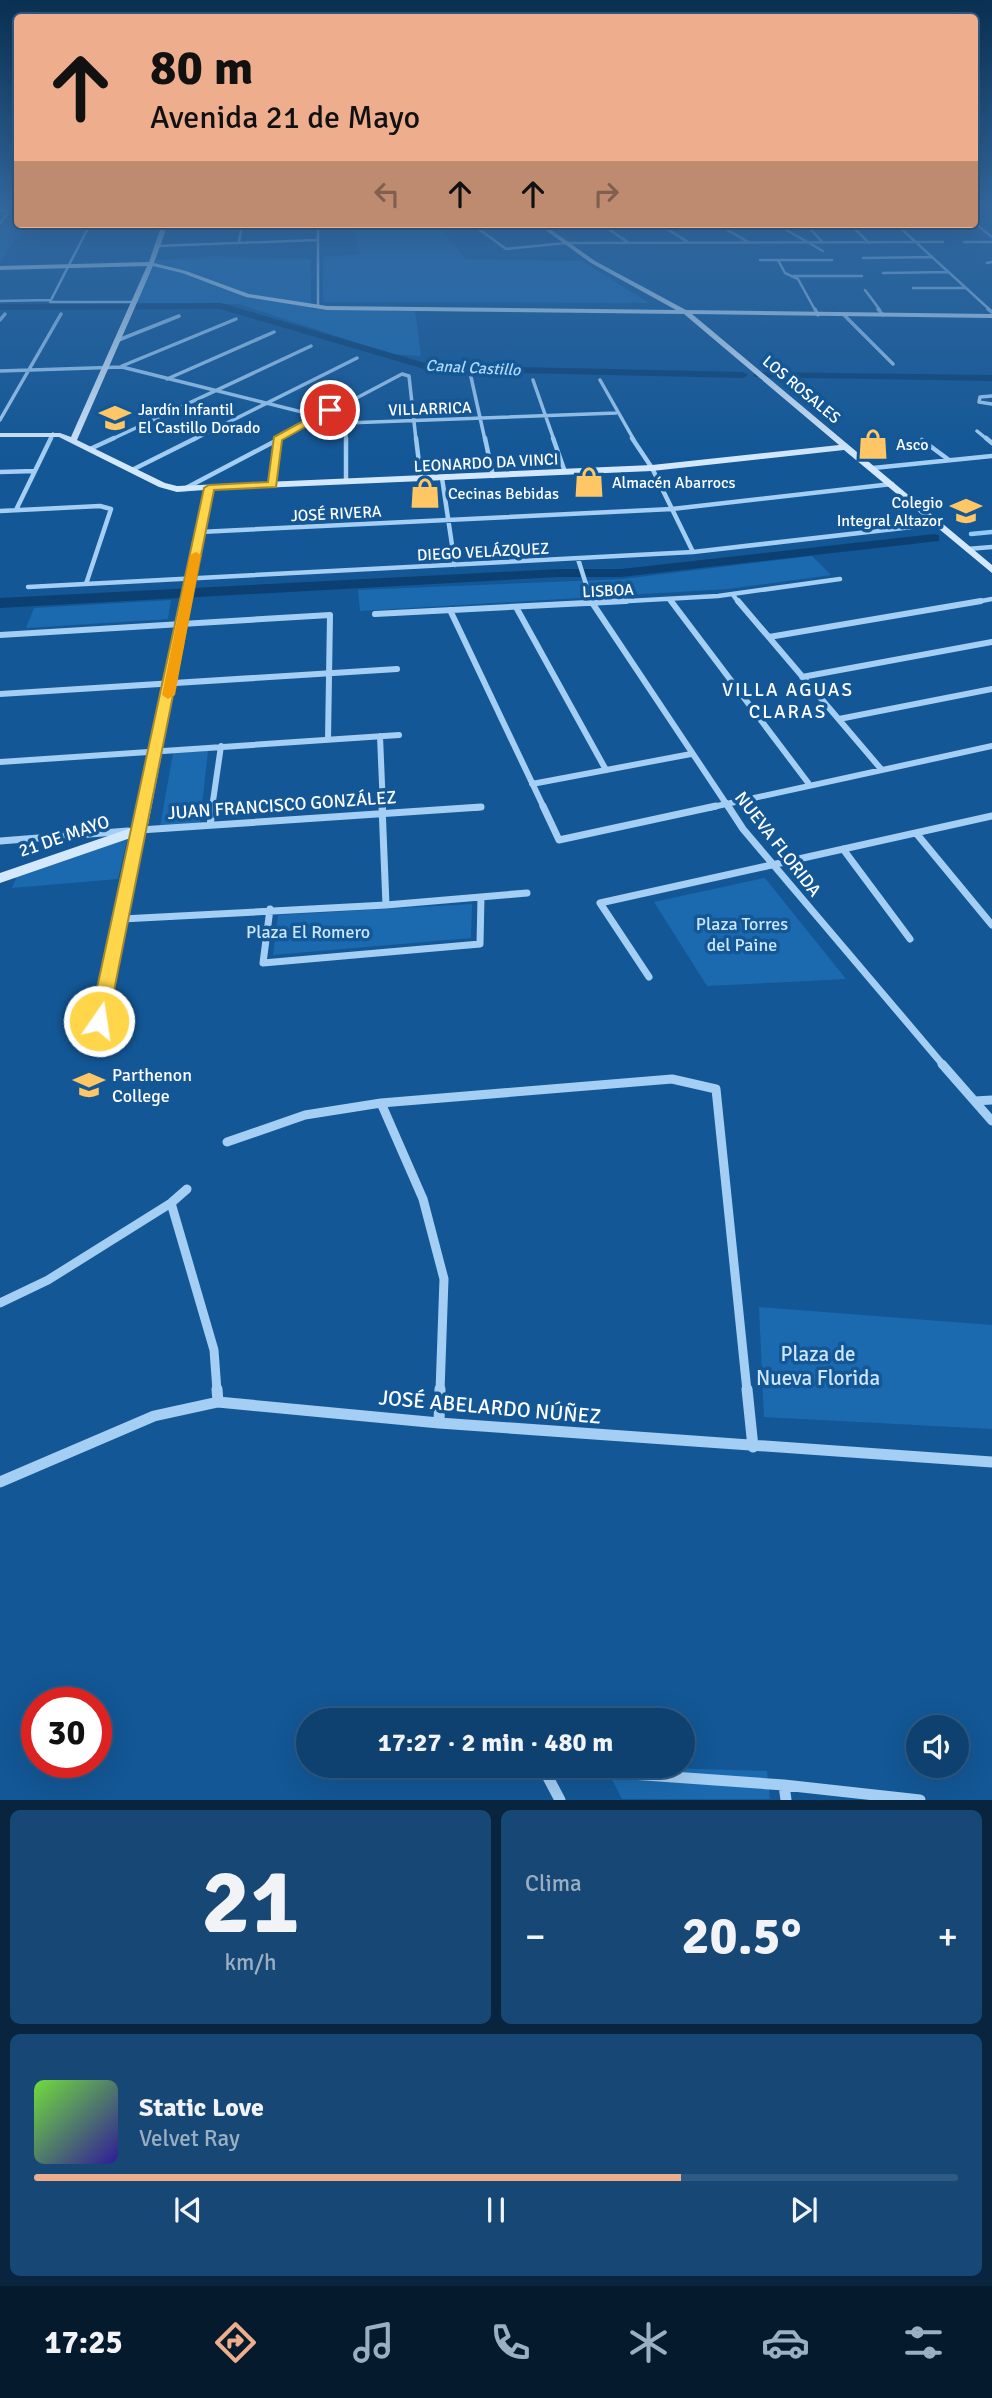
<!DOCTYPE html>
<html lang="es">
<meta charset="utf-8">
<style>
:root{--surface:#0e4170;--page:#174875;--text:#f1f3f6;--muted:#9bafc3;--line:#2e5a83;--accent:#eead8d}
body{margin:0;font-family:Signika,sans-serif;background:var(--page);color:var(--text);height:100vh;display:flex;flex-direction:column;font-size:26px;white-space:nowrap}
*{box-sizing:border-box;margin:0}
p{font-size:23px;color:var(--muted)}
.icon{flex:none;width:38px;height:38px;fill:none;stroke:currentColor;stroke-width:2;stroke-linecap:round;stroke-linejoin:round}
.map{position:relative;height:1800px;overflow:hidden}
.details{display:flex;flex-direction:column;gap:10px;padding:10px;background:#08243e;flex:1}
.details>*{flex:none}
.hud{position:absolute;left:14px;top:14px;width:964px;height:214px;border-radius:7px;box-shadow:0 7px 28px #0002,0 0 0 2px var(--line);background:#eead8d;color:#111;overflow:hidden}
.controls{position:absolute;left:906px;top:1715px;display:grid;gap:14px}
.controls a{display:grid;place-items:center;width:63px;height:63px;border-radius:50%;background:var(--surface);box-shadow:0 7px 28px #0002,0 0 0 2px var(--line);font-size:35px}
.speed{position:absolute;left:21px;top:1687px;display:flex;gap:14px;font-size:35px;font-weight:700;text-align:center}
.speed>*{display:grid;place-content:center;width:91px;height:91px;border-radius:50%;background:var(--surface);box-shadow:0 7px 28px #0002,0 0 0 2px var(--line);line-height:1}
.speed .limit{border:10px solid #d22;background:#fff;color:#111}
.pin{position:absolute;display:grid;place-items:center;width:60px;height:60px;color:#fff;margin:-30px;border:4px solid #fff;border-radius:50%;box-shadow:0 2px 7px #0007}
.me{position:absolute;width:77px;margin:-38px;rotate:13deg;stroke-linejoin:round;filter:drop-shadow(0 0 5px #0008)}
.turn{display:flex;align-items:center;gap:24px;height:147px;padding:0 21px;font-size:32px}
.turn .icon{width:91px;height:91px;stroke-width:2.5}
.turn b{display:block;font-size:49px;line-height:60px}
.lanes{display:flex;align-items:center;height:66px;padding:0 21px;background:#0003;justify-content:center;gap:35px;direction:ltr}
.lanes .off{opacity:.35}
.big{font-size:52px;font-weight:700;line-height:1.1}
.details .card{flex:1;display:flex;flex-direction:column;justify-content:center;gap:10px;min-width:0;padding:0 24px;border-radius:10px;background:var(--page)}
.details .dial{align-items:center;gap:0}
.dial b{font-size:91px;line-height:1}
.song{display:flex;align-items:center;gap:21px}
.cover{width:84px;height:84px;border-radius:10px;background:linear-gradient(135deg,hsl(100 70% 55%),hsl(250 70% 35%))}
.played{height:7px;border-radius:4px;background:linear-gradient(90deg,var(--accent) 70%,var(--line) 70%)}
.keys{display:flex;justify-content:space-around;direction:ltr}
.heat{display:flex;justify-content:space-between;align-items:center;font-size:38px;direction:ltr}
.details .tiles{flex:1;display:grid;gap:10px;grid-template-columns:1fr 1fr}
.card:last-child{grid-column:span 2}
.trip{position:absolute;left:296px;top:1708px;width:399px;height:70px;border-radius:35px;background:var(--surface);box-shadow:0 7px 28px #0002,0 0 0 2px var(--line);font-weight:700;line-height:70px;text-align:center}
.tabs{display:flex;height:112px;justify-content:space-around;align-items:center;background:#061a2d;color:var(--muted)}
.tabs .icon{width:49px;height:49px}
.tabs .selected{color:var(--accent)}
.tabs b{font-size:32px;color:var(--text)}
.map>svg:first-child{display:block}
.green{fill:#1b6ab0}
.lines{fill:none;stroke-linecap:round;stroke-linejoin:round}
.stream{stroke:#96caf6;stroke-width:4.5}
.canal{fill:#0c4073;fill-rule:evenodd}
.street-far6{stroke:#a4cef3;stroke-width:2.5}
.street-far5{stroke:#a4cef3;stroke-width:3.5}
.street-far4{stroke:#a4cef3;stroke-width:4.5}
.street-far3{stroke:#a4cef3;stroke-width:6}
.street-far2{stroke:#a4cef3;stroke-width:7}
.street-far1{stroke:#a4cef3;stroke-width:9}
.street{stroke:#a4cef3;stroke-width:11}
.secondary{fill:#d3e8fc;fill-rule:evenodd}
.route{fill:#ffd54a;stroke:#a68a30;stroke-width:2}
.slow{fill:#f59e0b}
.labels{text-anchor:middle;stroke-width:7;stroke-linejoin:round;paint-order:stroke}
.far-water-label{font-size:16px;font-style:italic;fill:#b0d7f9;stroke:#135796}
.far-street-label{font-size:16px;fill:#fff;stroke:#135796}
.far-poi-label{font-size:16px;fill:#fff;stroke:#135796;text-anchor:start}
.street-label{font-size:18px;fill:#fff;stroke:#135796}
.park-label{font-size:18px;fill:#cce6fd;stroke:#135796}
.poi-label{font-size:18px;fill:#fff;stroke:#135796;text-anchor:start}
.neighbourhood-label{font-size:19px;letter-spacing:2px;fill:#fff;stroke:#135796}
.near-park-label{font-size:21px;fill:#cce6fd;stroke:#135796}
.near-street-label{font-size:21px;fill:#fff;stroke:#135796}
</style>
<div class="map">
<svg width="992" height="1800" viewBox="0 0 992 1800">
<rect width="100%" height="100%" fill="#135796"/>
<path class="green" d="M17,215l1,9 7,1 -25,37v-31l12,-15z
M353,224h83l30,35 116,2 67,42 -326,-1v-46l37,-1z
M214,256l97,3v50l104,2 6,45 -30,-2 -152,-50 -104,-1 22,-43z
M812,556l19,19 -103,14 -368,22 -2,-21 265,-11z
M171,600l-3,19 -142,9 8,-20z
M208,751l-8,71 -40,5 13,-74z
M128,836l-10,43 -106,9 5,-12z
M764,878h1l81,101 -139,7 -53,-84z
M472,904l-1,34 -198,17 5,-40z
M759,1307l233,18v104l-228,-12z
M605,1766l162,5 3,28h-148z"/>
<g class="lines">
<path class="stream" d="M971,534l21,-2"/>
<path class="canal" d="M221,303l211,62 311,7 5,3 -5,3 -312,-7 -211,-62 -220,1v-6z
M758,372l234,3v6l-238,-4 -1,-2z
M934,534l5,1v6l-318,36h-62l-559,31v-10l559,-29h62z"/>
<path class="street-far6" d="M0,211l18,-1
M0,223l10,-13
M975,223l17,14
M90,224l-40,78h83
M318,224v83
M472,224l34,25 60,-6 377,-1
M601,224l28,19
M659,224l29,18
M717,224l33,19
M776,224l47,27
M806,224l17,19
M850,224l19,19
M896,224l94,86
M239,242l3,-18
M964,242h28
M157,246l161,-6
M863,258l69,-1
M760,260h72
M778,260l7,13 13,6 17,31
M987,263l5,-1
M883,273l65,-1
M793,276h69
M913,288h52
M865,290l15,20
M0,301l51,-1"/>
<path class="street-far5" d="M815,309l3,6
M878,309l5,6
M988,309l4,3
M844,315l49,49
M0,320l5,-6
M116,341l63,-25
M122,366l114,-47
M0,371l122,-4 224,56 270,-10
M471,377l14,63
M167,379l107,-47
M533,380l21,60
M600,380l34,60
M346,402v38
M979,402l1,-5 12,-1
M979,402l13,2
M0,420l61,-106
M977,431l11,9
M50,440l3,-6
M110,440l201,-94
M193,440l164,-82
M277,440l125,-66 7,2 7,64"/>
<path class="street-far4" d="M346,438v44
M416,438l5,41
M485,438l8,38
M553,438l12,34
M632,438l20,30 41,84
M986,438l6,5
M922,440l27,20
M90,449l24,-11
M873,468l119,-12
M132,470l64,-32
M0,472l35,-1
M442,478l13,87
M273,485l4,-47
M184,489l97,-51
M16,510l35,-72
M0,511l100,-5 11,3 -25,75
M200,532l472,-23 220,-25
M967,549l25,-2
M578,559l14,44
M28,587l665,-35 245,-28
M733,595l6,8
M670,599l3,4
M593,603l125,-7 122,-17
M971,603l21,-4"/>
<path class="street-far3" d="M591,601l138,207
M671,601l138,183
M738,601l143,168
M516,607l90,163
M450,610l94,198
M375,614l251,-13
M0,635l330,-20 -2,124
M769,637l212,-36
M802,677l190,-35
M0,694l397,-25
M839,719l153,-30
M380,736l3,72
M0,762l399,-27
M532,784l159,-30
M212,808l9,-62
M472,808l9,-1
M708,808l284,-62"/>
<path class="street-far2" d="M382,806l4,99
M543,806l16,34 157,-34
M728,806l15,23 201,237
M210,825l3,-19
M140,830l341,-23
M916,833l76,92
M0,841l128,-10
M843,849l67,90
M270,909l-7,54 217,-19 1,-47
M122,919l264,-14 141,-12
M649,977l-49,-74 392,-87
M99,1021l41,-191"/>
<path class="street-far1" d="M942,1064l50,57
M975,1101l17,-1
M381,1103l42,96 21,80 -4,112
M227,1142l78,-27 76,-12 291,-24 44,10 31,302
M171,1203l43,147 3,41
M0,1303l48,-23 123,-77 16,-14"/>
<path class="street" d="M217,1389l1,13
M747,1389l6,58
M439,1423l1,-34
M0,1482l154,-66 64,-14 221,21 553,39
M519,1766l265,19 136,15
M542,1766l18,34
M784,1785l2,15"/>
<path class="secondary" d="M162,224h6l-14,39 32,8 63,23 78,12 349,4 -85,-47 -54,-39h6l52,37 91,49 306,4v4l-300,-4 300,251v8l-148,-123 -192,21 -439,19 -66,340 -2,3 -145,50v-10l134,-46 70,-337 -27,2 -18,-5 -100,-50h-59v-4h60l11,4 76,-171 -147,4v-4l149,-4zM153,266l29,7 64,24 81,13 357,4 155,131 -187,20 -475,21 -12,-3 -88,-43z"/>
</g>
<linearGradient id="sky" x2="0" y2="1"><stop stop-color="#0a3052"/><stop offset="0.45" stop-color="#3369a0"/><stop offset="1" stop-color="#3369a0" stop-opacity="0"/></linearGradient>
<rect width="992" height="459" fill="url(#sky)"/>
<path class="route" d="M327,408l8,2 -53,30 -6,47 -62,3 -106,531 -3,5h-13l-2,-5 114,-533 5,-3 59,-3 6,-45z"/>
<path class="slow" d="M196,552l5,3 -26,140 -7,4 -6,-4 28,-140z"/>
<defs>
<symbol id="school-bare" viewBox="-9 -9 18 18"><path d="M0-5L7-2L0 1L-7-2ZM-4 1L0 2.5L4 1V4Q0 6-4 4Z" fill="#ffc665" stroke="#135796" stroke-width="2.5" paint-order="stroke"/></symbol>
<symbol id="shop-bare" viewBox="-9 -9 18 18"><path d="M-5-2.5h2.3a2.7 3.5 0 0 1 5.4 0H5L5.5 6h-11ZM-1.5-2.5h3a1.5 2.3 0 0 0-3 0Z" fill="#ffc665" stroke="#135796" stroke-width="2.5" paint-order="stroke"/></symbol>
</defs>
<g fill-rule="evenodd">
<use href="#school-bare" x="93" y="396" width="44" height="44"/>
<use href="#shop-bare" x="851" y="422" width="44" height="44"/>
<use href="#shop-bare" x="567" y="460" width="44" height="44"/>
<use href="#shop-bare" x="403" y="471" width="44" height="44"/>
<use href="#school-bare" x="944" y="489" width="44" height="44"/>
<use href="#school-bare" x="67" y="1063" width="44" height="44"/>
</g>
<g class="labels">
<g class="far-water-label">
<text transform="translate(473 367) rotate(3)" y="6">Canal Castillo</text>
</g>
<g class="far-street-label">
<text transform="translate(802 389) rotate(40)" y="6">LOS ROSALES</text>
<text transform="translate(430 408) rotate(-2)" y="6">VILLARRICA</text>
<text transform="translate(486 462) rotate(-3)" y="6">LEONARDO DA VINCI</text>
<text transform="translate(336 513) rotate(-3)" y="6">JOSÉ RIVERA</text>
<text transform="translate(483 551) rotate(-3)" y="6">DIEGO VELÁZQUEZ</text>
<text transform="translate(608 590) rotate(-3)" y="6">LISBOA</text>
</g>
<g class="far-poi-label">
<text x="138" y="415">Jardín Infantil<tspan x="138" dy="18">El Castillo Dorado</tspan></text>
<text x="896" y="450">Asco</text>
<text x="612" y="488">Almacén Abarrocs</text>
<text x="448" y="499">Cecinas Bebidas</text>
<text x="943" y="508" text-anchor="end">Colegio<tspan x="943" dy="18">Integral Altazor</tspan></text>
</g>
<g class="street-label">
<text transform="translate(282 805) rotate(-4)" y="6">JUAN FRANCISCO GONZÁLEZ</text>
<text transform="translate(64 836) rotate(-19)" y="6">21 DE MAYO</text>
<text transform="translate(778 844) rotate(52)" y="6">NUEVA FLORIDA</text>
</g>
<g class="park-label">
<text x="742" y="930">Plaza Torres<tspan x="742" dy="21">del Paine</tspan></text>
<text x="308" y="938">Plaza El Romero</text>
</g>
<g class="poi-label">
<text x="112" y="1081">Parthenon<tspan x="112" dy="21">College</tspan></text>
</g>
<g class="neighbourhood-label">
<text x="788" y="696">VILLA AGUAS<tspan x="788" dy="22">CLARAS</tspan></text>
</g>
<g class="near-park-label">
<text x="818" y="1361">Plaza de<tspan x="818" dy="24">Nueva Florida</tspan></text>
</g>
<g class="near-street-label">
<text transform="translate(490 1407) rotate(5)" y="7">JOSÉ ABELARDO NÚÑEZ</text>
</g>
</g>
</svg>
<div class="controls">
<a><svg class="icon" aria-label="sound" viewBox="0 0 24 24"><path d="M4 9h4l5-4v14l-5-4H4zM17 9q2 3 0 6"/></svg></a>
</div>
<div class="speed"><div class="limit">30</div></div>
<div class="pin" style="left:330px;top:410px;background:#d93025"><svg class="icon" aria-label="arrive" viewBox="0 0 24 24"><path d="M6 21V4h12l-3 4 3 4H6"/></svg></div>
<svg class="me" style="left:99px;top:1021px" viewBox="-20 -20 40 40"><circle r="17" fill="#ffd54a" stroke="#fff" stroke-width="3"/><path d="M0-11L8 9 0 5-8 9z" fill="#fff"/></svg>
<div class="trip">17:27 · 2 min · 480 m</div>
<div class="hud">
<div class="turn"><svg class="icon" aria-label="ahead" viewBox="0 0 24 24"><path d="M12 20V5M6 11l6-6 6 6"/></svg><div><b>80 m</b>Avenida 21 de Mayo</div></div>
<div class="lanes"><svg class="icon off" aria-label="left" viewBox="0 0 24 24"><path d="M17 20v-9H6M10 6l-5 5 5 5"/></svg><svg class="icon" aria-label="ahead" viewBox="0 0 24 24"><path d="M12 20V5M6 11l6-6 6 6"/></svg><svg class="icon" aria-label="ahead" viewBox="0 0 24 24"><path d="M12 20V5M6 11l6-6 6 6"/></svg><svg class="icon off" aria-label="right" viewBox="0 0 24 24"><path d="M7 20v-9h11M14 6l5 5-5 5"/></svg></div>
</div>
</div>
<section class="details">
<div class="tiles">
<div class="card dial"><b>21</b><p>km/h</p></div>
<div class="card"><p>Clima</p>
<div class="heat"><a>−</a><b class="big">20.5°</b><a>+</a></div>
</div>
<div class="card">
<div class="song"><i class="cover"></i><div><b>Static Love</b><p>Velvet Ray</p></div></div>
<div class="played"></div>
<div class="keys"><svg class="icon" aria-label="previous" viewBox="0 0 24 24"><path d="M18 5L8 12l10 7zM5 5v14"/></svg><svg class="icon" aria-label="pause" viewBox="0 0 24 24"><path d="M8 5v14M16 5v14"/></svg><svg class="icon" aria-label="next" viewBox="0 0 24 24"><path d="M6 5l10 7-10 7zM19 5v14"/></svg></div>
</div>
</div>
</section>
<nav class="tabs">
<b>17:25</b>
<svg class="icon selected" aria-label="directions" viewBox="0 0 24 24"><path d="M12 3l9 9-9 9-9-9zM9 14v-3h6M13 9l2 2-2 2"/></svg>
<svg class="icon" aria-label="music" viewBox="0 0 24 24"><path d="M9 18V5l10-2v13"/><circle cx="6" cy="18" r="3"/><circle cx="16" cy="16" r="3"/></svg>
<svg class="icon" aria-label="phone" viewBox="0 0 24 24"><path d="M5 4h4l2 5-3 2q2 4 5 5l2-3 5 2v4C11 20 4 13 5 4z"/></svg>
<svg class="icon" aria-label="climate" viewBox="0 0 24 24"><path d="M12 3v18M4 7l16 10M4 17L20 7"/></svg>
<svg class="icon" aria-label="car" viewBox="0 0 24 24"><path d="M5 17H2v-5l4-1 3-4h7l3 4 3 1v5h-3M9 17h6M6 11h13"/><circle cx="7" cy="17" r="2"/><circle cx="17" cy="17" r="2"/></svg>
<svg class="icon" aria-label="filters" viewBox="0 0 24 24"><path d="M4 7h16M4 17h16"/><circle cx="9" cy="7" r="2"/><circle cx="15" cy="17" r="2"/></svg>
</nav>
